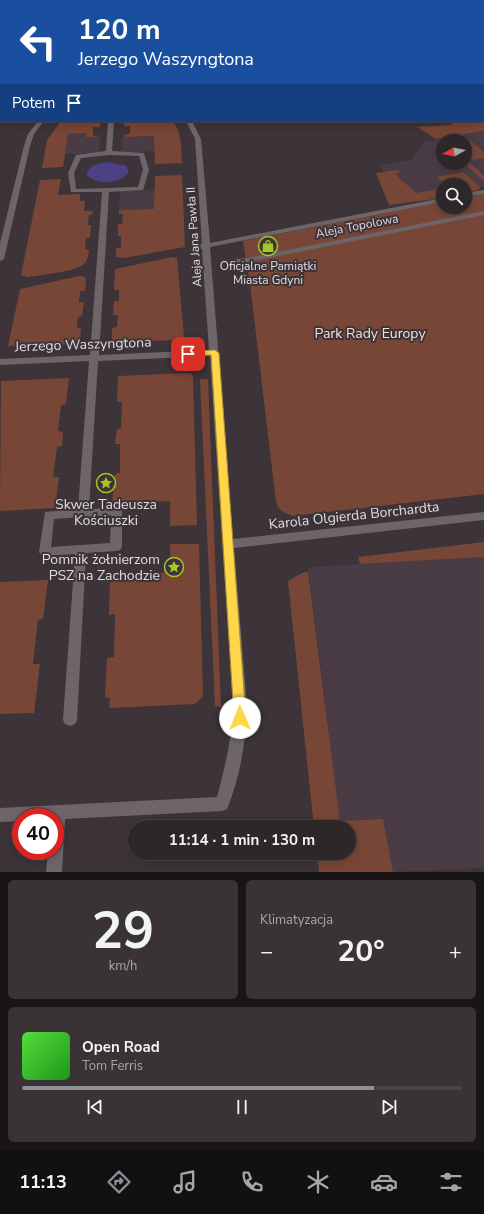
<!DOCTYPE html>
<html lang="pl">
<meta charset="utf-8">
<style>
:root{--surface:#2d272a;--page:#393336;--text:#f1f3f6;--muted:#a7a5a8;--line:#484447;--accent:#8c9099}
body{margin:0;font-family:"Nunito Sans",sans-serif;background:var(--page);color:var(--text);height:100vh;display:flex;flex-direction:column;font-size:15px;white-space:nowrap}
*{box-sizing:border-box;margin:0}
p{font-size:13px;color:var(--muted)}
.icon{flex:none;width:22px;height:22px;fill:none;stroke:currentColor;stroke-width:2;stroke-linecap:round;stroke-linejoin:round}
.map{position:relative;height:872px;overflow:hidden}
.panel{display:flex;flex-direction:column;gap:8px;padding:8px;background:#191517;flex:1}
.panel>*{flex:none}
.top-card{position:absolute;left:0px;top:0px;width:484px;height:122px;box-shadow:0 2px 10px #0003,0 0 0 1px var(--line);background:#1a4fa0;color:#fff;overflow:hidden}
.needle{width:26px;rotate:261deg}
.tools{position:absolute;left:436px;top:134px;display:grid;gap:8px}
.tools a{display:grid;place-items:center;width:36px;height:36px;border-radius:50%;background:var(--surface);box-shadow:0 2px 10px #0003,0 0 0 1px var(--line);font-size:20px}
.speed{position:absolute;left:12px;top:808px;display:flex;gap:8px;font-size:20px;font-weight:700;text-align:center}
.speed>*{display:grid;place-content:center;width:52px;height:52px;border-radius:50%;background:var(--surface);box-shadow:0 2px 10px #0003,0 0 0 1px var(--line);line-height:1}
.speed .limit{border:6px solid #d22;background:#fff;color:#111}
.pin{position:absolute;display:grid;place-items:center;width:34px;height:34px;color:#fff;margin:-17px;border-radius:8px;box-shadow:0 2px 6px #0006}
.me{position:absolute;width:44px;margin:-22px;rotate:359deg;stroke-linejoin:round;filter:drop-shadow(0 0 3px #0008)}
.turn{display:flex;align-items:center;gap:14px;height:84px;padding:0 12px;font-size:18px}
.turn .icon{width:52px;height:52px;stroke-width:2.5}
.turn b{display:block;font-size:28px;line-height:34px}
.then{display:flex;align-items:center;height:38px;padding:0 12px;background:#0003;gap:8px;font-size:15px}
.big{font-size:30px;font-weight:700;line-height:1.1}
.panel .tile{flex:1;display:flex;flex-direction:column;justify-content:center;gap:6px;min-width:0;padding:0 14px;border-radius:6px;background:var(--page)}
.panel .dial{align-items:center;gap:0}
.dial b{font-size:52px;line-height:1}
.song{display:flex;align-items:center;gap:12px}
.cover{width:48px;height:48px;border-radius:6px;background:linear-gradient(135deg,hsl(110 70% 55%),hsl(120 70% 35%))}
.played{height:4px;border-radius:2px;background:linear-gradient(90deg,var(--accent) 80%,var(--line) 80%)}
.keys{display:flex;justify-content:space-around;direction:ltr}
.heat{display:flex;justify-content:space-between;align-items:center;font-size:22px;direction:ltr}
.panel .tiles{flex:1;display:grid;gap:8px;grid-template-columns:1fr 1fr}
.tile:last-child{grid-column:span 2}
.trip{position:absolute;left:128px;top:820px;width:228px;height:40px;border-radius:20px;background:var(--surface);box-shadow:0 2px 10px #0003,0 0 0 1px var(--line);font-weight:700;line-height:40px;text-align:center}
.menu{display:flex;height:64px;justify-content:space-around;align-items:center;background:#121011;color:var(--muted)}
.menu .icon{width:28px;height:28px}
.menu .current{color:var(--accent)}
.menu b{font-size:18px;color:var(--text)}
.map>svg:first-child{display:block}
.built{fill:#4a3c44;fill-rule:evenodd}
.green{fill:#784636}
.water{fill:#4b4184}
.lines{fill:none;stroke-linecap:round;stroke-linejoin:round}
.minor{fill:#6e656a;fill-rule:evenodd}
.route{fill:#ffd54a;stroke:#a68a30}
.labels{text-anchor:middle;stroke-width:4;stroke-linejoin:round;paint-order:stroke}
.far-street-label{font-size:12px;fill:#e1dbde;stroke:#3c3438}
.far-poi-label{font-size:12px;fill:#e1dbde;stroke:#3c3438}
.park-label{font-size:14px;fill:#f5ded7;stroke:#3c3438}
.street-label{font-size:14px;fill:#e1dbde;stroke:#3c3438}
.poi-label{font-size:14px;fill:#e1dbde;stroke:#3c3438}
</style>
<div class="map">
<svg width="484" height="872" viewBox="0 0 484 872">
<rect width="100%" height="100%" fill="#3c3438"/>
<path class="built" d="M484,131v56l-19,4v-6h-22v10l-29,5 -35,-34 32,-6 13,-18zM443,141h22v22h-22z
M86,133v4h14l-1,16 -34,1 3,-20z
M154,136l1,15 -34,2 1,-16z
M155,190l-1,19 -35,1 1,-19z
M484,557v311l-91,4 -10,-53 -43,2 -32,-254z"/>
<path class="green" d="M483,54l1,1v76l-48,8 -19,-12 35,-2 -1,-4h32z
M61,121h40l-1,6h-7v9l7,1h-14v-4l-18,1 -5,33 -21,1 5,-28z
M124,121h49c9,12 8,27 9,42l-27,1 -1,-28 -30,1v-2l6,-1v-8h-6z
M471,141l13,11v6l-16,3 16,15v5l-21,-18h2v-21z
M397,170l3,2 -5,2 21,19 27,-5v10l-54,7 -13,-32z
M463,172l16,14 1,2 -2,2 -13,3v-8h-19l-9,-8z
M182,175l3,72 -61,11 -8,-1v-9h5v-12h-3v-12h4l1,-10h-4v-4l35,-1 1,-33z
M61,179l-3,16 22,-1v7h5l-1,10h9l-1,4h-3l-1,10h3l-1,13h-4l-1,11 4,1c-1,5 -1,11 -5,14 -10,8 -43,11 -56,13l-7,-2 19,-95z
M484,194v300l-191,22c-9,-3 -14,-5 -17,-14l-26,-218 -7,-43 200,-39v5h22v-9z
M173,257l4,1 7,79 -7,3 -62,2 -3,-2v-12l5,-1 1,-12h-5l1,-14h5v-11h-5l1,-21z
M79,276l6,1 1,3 -1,11h-5l-1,11h5l-2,14 -4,1 -1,11h4l-1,13 -5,3 -67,2 12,-57z
M187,373l5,1 1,3 4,148 -27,1v-25l-58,3 3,-30 5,-1v-29h-5l2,-15 4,-1 1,-26h-5l1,-26z
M69,378l-3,26 -5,1 -3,26 5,1 -1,14 -5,1 -4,30h6l-4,31 -55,3 1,-130z
M200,379h8l13,328 -6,-1z
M484,542v15l-124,7 -2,-7z
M170,544h29l4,152 -8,8 -86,4 1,-10 -5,-1 2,-39 7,-1 1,-43 -6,1 1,-39 61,-4z
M308,572l32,249 43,-2 10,53h-74l-2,-19h32v-26h-35l-26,-246 14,-8z
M48,580l-5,39 -5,1 -5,44h7l-6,49 -34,1v-132z"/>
<path class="water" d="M332,0h152v23l-1,-22z
M108,162l18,4 3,6c-9,12 -32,14 -42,3 0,-10 13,-12 21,-13z"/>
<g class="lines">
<path class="minor" d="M91,0h4v1h-4z
M119,0h4v1h-4z
M148,0h4v1h-4z
M0,71h1v4h-1z
M38,121h6l-10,13 -4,12 -26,113 -4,2v-18l24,-97 4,-12z
M108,121h6l-2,30 32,2 5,17 -6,20 -34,2 -10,163 110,-5 -7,-101 -8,1 -4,-2 12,-4 -7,-105 -9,-18h6l9,18 9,104 233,-45v4l-233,45 23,292 251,-27v8l-250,28 13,159c-1,34 -7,71 -20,102l-5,2 -157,8 -3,53h-16l2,-21h7v-34h-34v4l-21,1v-14l217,-11c8,-30 15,-59 16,-90l-23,-351 -112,5 -9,148 32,-1 1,3v36l-2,3 -4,1 -30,2 -9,167 -2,4 -5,2 -5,-2 -2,-4 12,-166 -30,2 -4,-1 -2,-3 6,-40 33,-3 11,-148 -89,4v-6l90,-4 12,-163h-31l-3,-19 8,-18 30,-4zM109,155l30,1 4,14 -5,17 -62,2 -2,-16 7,-15zM111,515l-1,28 -59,4 3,-28z
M484,190v4l-19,3v-4z
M484,211v4l-236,47 -13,1 -4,-2 4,-2 13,-1z"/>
</g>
<path class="route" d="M215,350l4,3 27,365 -2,4 -4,2 -4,-2 -2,-4 -23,-363 -23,1 -5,-2 5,-3z"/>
<defs>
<symbol id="shop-ring" viewBox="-11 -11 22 22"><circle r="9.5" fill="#3c3438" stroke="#a6c821" stroke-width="1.5"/><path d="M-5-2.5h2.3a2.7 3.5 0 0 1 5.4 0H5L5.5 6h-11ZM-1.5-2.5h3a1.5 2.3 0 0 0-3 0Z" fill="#a6c821"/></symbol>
<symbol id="sight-ring" viewBox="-11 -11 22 22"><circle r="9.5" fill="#3c3438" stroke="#a6c821" stroke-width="1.5"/><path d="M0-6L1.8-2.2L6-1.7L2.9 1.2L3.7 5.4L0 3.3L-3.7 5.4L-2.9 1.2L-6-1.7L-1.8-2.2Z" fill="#a6c821"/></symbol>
</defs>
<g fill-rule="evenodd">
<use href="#shop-ring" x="257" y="235" width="22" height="22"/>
<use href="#sight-ring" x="95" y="472" width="22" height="22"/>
<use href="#sight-ring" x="163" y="556" width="22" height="22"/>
</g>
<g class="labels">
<g class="far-street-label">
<text transform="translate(357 226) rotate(-11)" y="4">Aleja Topolowa</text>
<text transform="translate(194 237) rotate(-94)" y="4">Aleja Jana Pawła II</text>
</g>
<g class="far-poi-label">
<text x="268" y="270">Oficjalne Pamiątki<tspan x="268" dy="14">Miasta Gdyni</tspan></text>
</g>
<g class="park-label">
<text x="370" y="338">Park Rady Europy</text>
</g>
<g class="street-label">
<text transform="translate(83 344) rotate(-2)" y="5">Jerzego Waszyngtona</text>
<text transform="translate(354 515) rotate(-6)" y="5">Karola Olgierda Borchardta</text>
</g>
<g class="poi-label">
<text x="106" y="509">Skwer Tadeusza<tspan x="106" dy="16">Kościuszki</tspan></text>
<text x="160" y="564" text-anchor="end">Pomnik żołnierzom<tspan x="160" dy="16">PSZ na Zachodzie</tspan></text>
</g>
</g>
</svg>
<div class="tools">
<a><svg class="needle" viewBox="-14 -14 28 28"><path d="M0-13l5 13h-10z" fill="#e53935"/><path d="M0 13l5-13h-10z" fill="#a7a5a8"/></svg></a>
<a><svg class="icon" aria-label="search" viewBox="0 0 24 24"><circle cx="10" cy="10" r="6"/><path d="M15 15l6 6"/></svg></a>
</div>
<div class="speed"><div class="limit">40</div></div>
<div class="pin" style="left:188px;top:354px;background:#d93025"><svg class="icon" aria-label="arrive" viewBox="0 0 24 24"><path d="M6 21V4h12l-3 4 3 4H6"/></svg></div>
<svg class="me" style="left:240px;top:718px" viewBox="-20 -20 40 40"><circle r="19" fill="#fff"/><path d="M0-13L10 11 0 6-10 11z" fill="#ffd54a"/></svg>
<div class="trip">11:14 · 1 min · 130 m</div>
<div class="top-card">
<div class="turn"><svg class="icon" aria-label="left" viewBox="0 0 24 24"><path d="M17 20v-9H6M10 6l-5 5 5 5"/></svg><div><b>120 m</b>Jerzego Waszyngtona</div></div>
<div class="then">Potem<svg class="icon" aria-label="arrive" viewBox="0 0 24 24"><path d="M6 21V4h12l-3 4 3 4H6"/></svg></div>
</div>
</div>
<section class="panel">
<div class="tiles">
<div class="tile dial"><b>29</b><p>km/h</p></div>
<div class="tile"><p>Klimatyzacja</p>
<div class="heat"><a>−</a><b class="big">20°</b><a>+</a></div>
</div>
<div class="tile">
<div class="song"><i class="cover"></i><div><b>Open Road</b><p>Tom Ferris</p></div></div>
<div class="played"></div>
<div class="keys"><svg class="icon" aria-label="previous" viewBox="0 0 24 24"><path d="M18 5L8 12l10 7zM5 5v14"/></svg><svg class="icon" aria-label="pause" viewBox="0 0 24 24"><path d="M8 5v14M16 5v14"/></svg><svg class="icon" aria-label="next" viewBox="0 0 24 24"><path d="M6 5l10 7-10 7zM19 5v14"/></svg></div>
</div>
</div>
</section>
<nav class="menu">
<b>11:13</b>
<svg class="icon current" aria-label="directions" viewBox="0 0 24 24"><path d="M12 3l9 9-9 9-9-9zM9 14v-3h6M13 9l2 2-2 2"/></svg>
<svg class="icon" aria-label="music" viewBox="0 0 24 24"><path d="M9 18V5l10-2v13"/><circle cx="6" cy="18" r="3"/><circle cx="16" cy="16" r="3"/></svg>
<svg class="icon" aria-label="phone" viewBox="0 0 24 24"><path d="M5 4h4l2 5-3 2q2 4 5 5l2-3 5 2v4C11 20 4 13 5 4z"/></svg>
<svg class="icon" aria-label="climate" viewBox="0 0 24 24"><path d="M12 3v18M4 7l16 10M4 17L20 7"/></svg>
<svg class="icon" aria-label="car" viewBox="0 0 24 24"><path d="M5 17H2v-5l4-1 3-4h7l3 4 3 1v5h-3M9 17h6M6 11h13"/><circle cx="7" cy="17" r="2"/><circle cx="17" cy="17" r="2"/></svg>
<svg class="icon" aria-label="filters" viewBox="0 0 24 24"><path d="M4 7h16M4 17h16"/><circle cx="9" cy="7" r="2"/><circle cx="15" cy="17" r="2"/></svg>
</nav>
